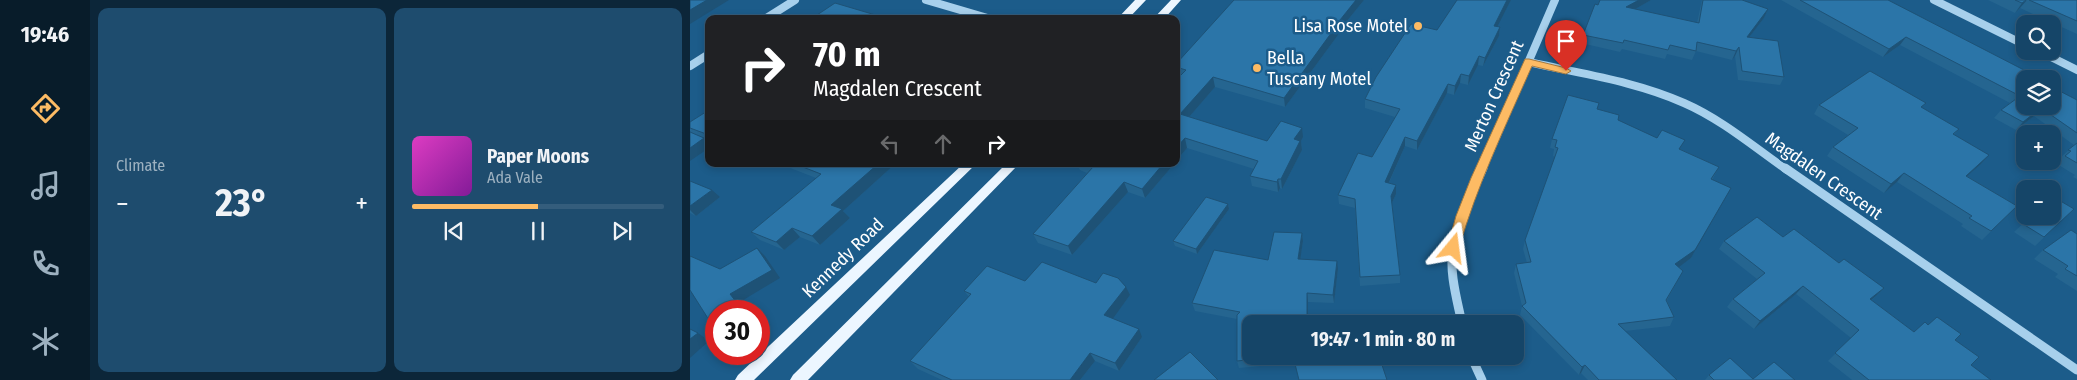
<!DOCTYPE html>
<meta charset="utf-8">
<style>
:root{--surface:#154568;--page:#1e4c6e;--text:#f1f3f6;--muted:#9db1c0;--line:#345d7c;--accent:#fdbb64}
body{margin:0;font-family:"Fira Sans Condensed",sans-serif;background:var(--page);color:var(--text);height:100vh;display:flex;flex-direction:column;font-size:19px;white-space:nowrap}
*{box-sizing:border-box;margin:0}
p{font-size:16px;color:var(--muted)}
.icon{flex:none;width:28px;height:28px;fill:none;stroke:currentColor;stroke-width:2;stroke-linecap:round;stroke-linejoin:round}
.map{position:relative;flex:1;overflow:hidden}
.drawer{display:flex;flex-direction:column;gap:8px;padding:8px;background:#0c2639;width:600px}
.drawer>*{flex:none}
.top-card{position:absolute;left:15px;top:15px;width:475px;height:152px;border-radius:10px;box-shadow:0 2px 8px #0003,0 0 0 1px var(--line);background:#202124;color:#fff;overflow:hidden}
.buttons{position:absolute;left:1326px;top:15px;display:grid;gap:10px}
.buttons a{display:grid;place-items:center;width:45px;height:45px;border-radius:10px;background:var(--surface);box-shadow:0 2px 8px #0003,0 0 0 1px var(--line);font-size:25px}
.speed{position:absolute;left:15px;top:300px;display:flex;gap:10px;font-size:25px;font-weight:700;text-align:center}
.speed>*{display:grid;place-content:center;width:65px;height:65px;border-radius:50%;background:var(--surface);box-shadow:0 2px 8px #0003,0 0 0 1px var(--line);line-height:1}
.speed .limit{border:8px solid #d22;background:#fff;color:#111}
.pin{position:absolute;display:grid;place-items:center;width:42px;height:42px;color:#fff;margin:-51px -21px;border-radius:50% 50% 50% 0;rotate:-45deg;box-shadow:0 0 5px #0007}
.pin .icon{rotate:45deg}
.me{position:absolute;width:55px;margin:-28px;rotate:16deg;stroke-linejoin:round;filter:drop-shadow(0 0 4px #0008)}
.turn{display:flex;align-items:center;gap:18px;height:105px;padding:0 25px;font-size:22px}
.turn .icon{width:65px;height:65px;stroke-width:2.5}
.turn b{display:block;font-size:35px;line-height:42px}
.lanes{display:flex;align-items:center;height:48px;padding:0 25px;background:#0003;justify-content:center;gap:25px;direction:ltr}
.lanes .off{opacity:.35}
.big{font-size:38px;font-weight:700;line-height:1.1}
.drawer .widget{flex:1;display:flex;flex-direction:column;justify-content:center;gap:8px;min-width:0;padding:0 18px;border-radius:10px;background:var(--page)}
.song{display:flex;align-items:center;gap:15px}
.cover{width:60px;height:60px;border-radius:8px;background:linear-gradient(135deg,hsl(310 70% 55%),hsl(290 70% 35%))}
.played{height:5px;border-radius:2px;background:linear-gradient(90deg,var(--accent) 50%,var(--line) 50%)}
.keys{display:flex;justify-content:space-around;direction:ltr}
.heat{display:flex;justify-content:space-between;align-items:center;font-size:28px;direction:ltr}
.drawer .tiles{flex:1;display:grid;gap:8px;grid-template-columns:repeat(2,1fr)}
.trip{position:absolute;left:552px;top:315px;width:282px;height:50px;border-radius:10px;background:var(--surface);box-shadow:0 2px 8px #0003,0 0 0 1px var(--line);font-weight:700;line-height:50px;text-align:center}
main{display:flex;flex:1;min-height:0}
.tabs{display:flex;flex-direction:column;width:90px;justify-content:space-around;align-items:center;background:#081c2a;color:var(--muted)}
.tabs .icon{width:35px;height:35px}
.tabs .active{color:var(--accent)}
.tabs b{font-size:22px;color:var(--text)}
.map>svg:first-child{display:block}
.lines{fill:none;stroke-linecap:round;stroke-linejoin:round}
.minor-far1{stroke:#a7d0ec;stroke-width:8}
.minor{stroke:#a7d0ec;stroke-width:9}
.major{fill:#ecf6ff;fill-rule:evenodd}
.wall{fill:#256590}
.shaded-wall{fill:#1e5276}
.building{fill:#2b75a8;stroke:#1e5276}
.route{fill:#fdbb64;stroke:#a47a41}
.poi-dot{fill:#fdbb64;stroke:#1c5c8a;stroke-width:2}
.labels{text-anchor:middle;stroke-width:5;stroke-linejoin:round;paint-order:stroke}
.poi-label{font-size:18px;fill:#fff;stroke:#1c5c8a;text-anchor:end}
.street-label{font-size:18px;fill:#fff;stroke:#1c5c8a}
</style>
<main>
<nav class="tabs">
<b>19:46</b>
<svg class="icon active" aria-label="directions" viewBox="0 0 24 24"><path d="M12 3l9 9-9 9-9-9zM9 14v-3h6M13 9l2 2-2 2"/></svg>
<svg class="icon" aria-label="music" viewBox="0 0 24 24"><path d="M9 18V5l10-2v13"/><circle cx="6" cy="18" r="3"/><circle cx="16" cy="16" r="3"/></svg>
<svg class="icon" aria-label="phone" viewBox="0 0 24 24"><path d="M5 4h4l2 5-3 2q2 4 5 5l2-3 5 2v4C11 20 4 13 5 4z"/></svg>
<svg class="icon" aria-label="climate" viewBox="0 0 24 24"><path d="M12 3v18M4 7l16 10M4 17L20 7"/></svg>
</nav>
<section class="drawer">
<div class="tiles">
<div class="widget"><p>Climate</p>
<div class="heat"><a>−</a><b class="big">23°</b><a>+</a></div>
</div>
<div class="widget">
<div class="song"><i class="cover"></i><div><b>Paper Moons</b><p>Ada Vale</p></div></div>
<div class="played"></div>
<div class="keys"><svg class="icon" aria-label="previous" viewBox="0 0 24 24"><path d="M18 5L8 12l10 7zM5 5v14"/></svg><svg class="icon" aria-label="pause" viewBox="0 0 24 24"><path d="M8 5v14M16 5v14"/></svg><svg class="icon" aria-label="next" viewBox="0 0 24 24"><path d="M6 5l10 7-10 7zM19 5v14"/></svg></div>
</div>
</div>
</section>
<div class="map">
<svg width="1387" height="380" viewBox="0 0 1387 380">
<rect width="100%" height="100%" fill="#1c5c8a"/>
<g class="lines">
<path class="minor-far1" d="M236,0l65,19
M1244,0l91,45
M75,19l30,-19
M1349,51l38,19
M839,62c52,12 106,19 155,41 37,16 70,44 103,67
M0,66l19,-12
M792,170l73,-170"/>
<path class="minor" d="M1095,168l292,202
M772,324c-5,-25 -13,-51 -9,-76 4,-28 19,-54 30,-80
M781,356l11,24"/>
<path class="major" d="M445,0h11l-18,19h-11z
M481,0h10l-17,19h-11z
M273,164h13l-222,216h-19l3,-5z
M316,164h13l-211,216h-18l3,-5z"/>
</g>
<path class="wall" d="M544,0h130l-26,32v3l-53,72 -70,-20 -26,30 78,24 36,-4 -2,4 1,9 -20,39 -2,-1 -2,4 -26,-6 -2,-10 4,-7 -67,-21 -11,13v-81l4,-3 -3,-1 -1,-12z
M821,0l-14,26 3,1 -1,9 -16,30 -5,-1 -10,20 -8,-2 -6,12 -7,-2 -30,57 -12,-4 -16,37 7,2v9l-4,9 8,72v8l-40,3 -5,-78 -16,-4 -1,-9 34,-38 23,-40 -30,-9v-9l72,-69z
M910,0h51l-16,9 62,14 5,-23h40l26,9 -4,9 -15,19 35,40 -4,8 -42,-5 -3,-24 -3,4 -36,-9 -4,9 -25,-6 -2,5 -43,-10 -2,3 -39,-9 2,-8z
M1091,0h107l134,72 55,28v79l-4,-2 2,-2 -18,-11 5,-5 -2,-1 14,-13 -40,-29 -18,14 -22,-12 7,-8 9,-7 -110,-58 -17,12z
M1298,0h89v34l-57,-26 -5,5z
M1129,105l104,3 36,21 -5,6 35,20 -8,9 -14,12 50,30 -35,34 -21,-14 2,-2 -66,-42 -13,11 -57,-37 6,-9 15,-12 -34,-21z
M907,109l21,11 101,47 -7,13 14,17 -35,61 -13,9 5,4 -16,29 7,17 -4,9 -45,5 52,49h-89l-7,-7 -2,2 -59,-60 2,-9 -8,-33 2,-9 11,-1 -4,-14 2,-9 30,-83 -2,-1 1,-7 -4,-1 2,-9z
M19,110v31l-17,-8 -2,-2v-9z
M90,164h115l-52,47 7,7 -30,27 -20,-8 -16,13 -24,-10 -9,-8 65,-54z
M206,164h14l-4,3z
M387,164h97l-29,34 -17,-6 -56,63 -34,-12 -5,-9 54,-61 -7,-3z
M0,181l30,16 -24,19 -6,-3z
M538,204l1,5 -32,45 -22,-8 -2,-5z
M1384,209l-39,37 -21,-14 17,-16z
M612,233l1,8 -3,18 38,10 -4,34 -26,-1v22h-57v32h128l-85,7 -55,5 -2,-7v-42l-42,-8 -3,-8 76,-43z
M1387,234v57l-22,-14 3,-3 -24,-15 9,-9z
M1093,237l56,26 45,25 -12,12 42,32 14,-7 27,15 16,25 20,15h-139l-24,-19 23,-23 -55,-44 -42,35 -27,-22 6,-8 24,-20 -38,-30 5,-8z
M335,281l71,2 34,12 -18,24 30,18 -23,34 -24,-10 -15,19h-138l-24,-11 -8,-8 59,-64 -5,-6z
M1019,375l44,4 42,1h-90z"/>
<path class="shaded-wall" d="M17,0h22l-39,24v-14z
M666,0h8l-26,32v3l-53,72 -1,-9 52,-73z
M817,0h4l-18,35 1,-9z
M949,0h12l-28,16 3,-9z
M1337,0l-7,8 -5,5 7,-10z
M1078,9l-4,9 -21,27 4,-8z
M810,27l-1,9 -16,30 2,-8z
M1216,37l-6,8 -17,12 6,-8z
M1049,47l-4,9 -3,4 4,-9z
M789,56l-1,9 -10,20 1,-9z
M771,74l-1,9 -6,12 1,-9z
M523,77l2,10 -32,37 -3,-10z
M758,84l-1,9 -30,57v-9z
M1351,108l-7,8 -18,14 7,-8z
M612,128l1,9 -2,4 1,9 -20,39 -1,-10 13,-40z
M715,137v9l-20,45v-9z
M14,138l5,4v6l-19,13v-13z
M495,138l2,10 -11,13v-13z
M1299,155l-8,9 -23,20 8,-8z
M188,164h17l-52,47 7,7 -30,27 -8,-9 19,-31z
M213,164h7l-4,3z
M473,164h11l-29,34 -3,-9z
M1214,173l-7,9 -13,11 7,-9z
M588,179l2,9 -2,4 -1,-10z
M434,182l4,10 -56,63 -4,-9z
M706,185v9l-5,11v-9z
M1041,188l-40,70 -20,15 4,-9z
M22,190l8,7 -24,19 -6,-6v-4z
M538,204l1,5 -32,45 -1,-5z
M102,228l8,9 -16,13 -8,-8z
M612,233l1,8 -4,27 -1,-9z
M67,248l8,8 15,22 -40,24 6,9h-23l7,-17z
M647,261l1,8 -4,34 -1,-8z
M1113,286l-7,8 -42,35 6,-8z
M436,287l4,8 -21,29 -5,-9z
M1194,288l-8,8 -13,11 7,-8z
M617,293l1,9v22h-1z
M26,315v11l-7,-6z
M449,329l3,8 -23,34 -4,-8z
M8,333l11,8 -19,17v-19z
M400,353l5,8 -15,19h-10z
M895,365l-4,8 -2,2 3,-8z"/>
<path class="building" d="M0,0h17l-17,10z
M544,0h122l-20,25h1l-53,73 -71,-21 -33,37 87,27 14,-20 21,7 -8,11 6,2 -19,38h-3l-1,3 -27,-6 8,-15 -73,-23 -9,10v-68l10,-10 -10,-3v-3z
M767,0h50l-13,26 6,1 -15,31 -6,-2 -10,20 -8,-2 -6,12 -7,-2 -31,57 -12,-4 -20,45 11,3 -5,11 9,79 -40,2 -5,-78 -17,-4 20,-42 14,4 28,-48 -35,-10 11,-22 35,-53 26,6z
M910,0h39l-13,7 73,16 4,-23h39l26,9 -21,28 31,4 6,36 -42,-6 -3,-24 -3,4 -39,-9 -1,9 -26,-6 -2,5 -44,-10 -1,3 -40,-8 12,-31 3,1z
M1110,0h88l136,70 -3,2 14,7h-10v27h27v-19l25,13v33l-36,-25 -18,14 -22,-12 19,-14 -114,-59 -17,12z
M1325,0h11l-4,3z
M1339,0h48v21z
M145,3l54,16h-78z
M1180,71l56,32 -5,4 38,22 -6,5 36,21 -23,21 51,30 -26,25 -22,-13 3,-2 -68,-43 -13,11 -58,-37 25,-19 -39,-23z
M878,95l31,8 -2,6 22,6 -1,5 39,18 5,-8 23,10 -6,9 40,18 -8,12 20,9 -36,62 -20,14 8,7 -17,29 8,17 -56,7 59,56h-78l-14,-15 -3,2 -60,-61 4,-3 -10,-39 15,-2 -6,-22 33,-92 -3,-1 2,-7 -5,-1z
M19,110v25l-19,-7v-6z
M0,132l14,6 -14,10z
M1387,143v20l-12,-7 6,-5 -3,-1z
M105,164h83l-47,41 11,4 -30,27 -20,-8 -16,14 -25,-10 70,-58z
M395,164h78l-21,25 -18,-7 -56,64 -35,-12 60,-67z
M0,181l22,9 -22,16z
M1362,196l22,13 -30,28 -21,-13 8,-8h21z
M516,197l22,7 -32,45 -23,-8z
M1067,217l26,20 11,-8 45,34 5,-4 40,29 -14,11 44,33 11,-10 3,3 9,-8 24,17 -6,6 24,17 -8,8 20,15h-122l-34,-27 24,-23 -56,-44 -43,35 -27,-22 32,-26 -41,-32z
M1381,230l6,4v42l-12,-7 3,-3 -25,-16z
M584,232l28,1 -4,26 39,2 -4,34 -26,-2v31h-56v32h31l-45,5v-46l3,-3 -48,-9 22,-53 54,10z
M67,248l15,22 -42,24 7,9 -14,8h-7v4l-7,5 -19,-30v-34l30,13z
M352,262l54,21 7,-10 15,5 8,9 -22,28 35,14 -24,34 -25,-10 -20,27h-118l-42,-19 61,-67 -7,-3 23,-25 38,15z
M0,329l8,4 -8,6z
M500,352l28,28h-64z
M603,356h86l8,24h-88z
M1040,358l23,21 21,-17 21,18h-81l-5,-5z"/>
<path class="route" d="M835,59h4l37,9 5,3 -5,3 -34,-8c-26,59 -55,119 -73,182l-2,3h-9l-1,-3 9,-32 15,-38z"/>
<g class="poi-dot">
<circle cx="728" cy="26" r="5"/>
<circle cx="567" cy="68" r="5"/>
</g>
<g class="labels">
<g class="poi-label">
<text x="718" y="32">Lisa Rose Motel</text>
<text x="577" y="64" text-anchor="start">Bella<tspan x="577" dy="21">Tuscany Motel</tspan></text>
</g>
<g class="street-label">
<text transform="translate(804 96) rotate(-66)" y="6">Merton Crescent</text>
<text transform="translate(1134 176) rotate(35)" y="6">Magdalen Crescent</text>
<text transform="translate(153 258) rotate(-44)" y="6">Kennedy Road</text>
</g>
</g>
</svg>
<div class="buttons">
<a><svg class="icon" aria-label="search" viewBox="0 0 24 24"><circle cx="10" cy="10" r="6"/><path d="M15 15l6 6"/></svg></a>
<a><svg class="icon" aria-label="layers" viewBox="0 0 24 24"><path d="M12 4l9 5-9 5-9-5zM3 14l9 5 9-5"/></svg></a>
<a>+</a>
<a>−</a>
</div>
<div class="speed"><div class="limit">30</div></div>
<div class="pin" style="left:876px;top:71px;background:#d93025"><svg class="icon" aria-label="arrive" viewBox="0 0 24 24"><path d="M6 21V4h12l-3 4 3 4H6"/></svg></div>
<svg class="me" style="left:763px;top:248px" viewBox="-20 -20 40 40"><path d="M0-17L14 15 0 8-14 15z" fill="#fdbb64" stroke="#fff" stroke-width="4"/></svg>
<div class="trip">19:47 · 1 min · 80 m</div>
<div class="top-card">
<div class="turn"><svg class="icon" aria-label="right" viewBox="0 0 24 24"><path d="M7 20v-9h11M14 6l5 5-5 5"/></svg><div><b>70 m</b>Magdalen Crescent</div></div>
<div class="lanes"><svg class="icon off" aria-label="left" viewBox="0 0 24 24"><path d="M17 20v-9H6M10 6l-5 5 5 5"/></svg><svg class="icon off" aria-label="ahead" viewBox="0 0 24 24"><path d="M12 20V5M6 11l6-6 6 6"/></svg><svg class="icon" aria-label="right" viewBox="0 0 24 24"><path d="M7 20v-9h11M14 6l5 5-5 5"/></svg></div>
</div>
</div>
</main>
